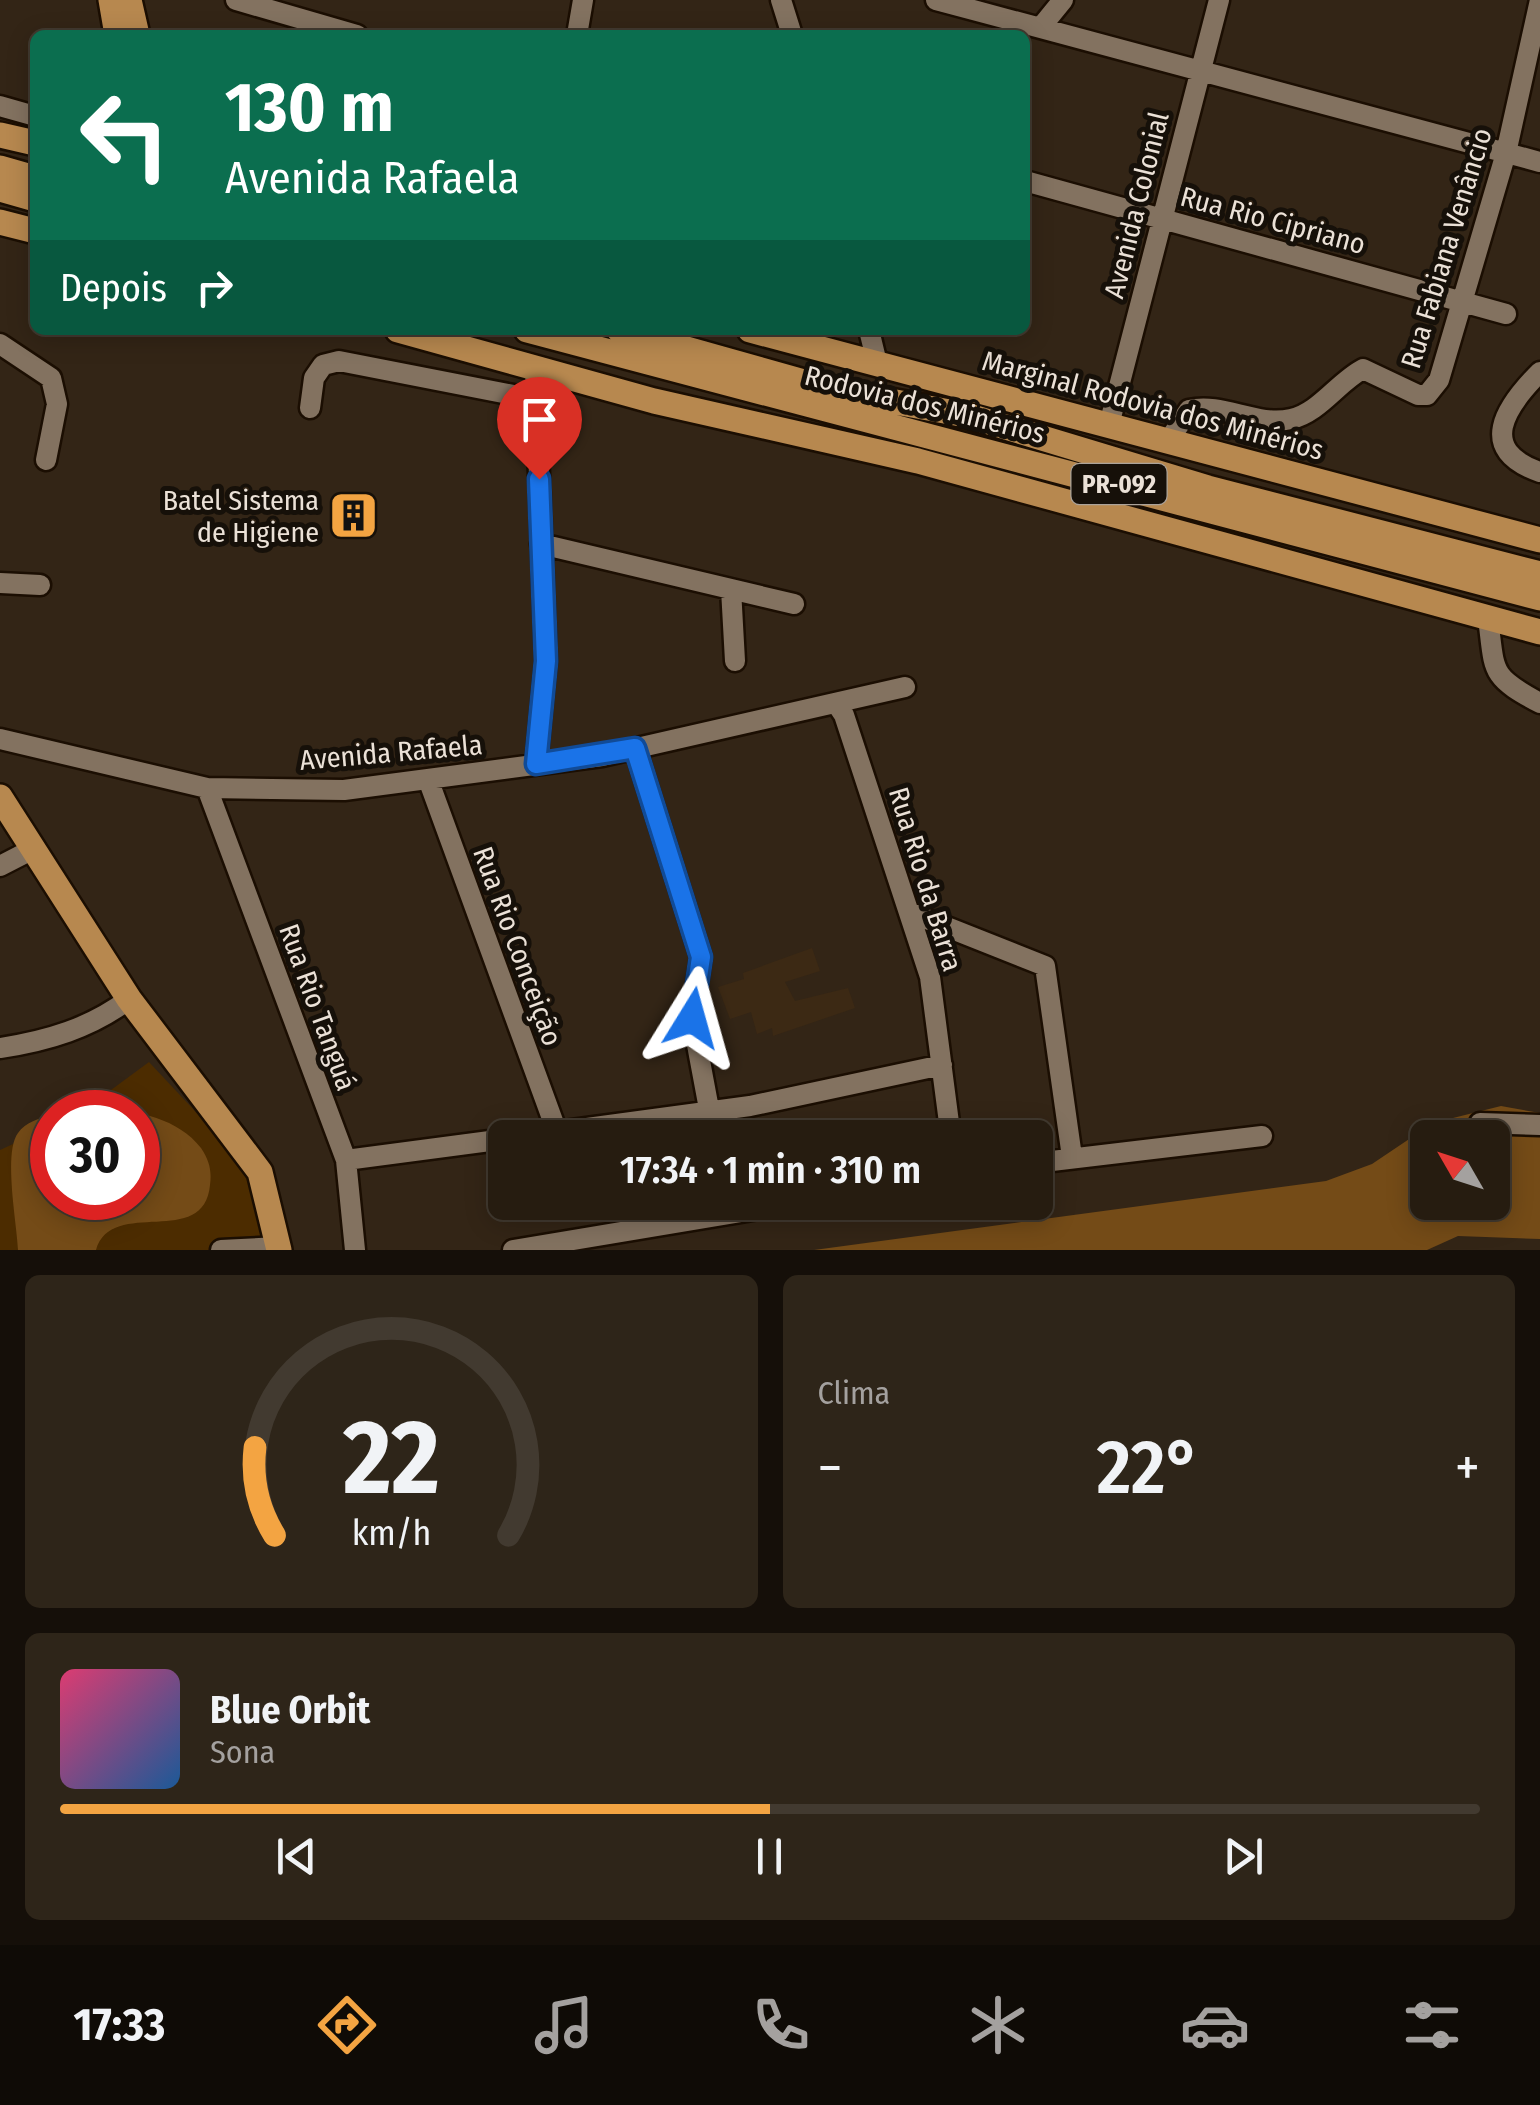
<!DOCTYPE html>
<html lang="pt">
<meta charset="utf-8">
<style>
:root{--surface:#261c10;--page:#2e2519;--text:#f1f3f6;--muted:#a4a19f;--line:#423a30;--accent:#f3a442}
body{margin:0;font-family:"Fira Sans Condensed",sans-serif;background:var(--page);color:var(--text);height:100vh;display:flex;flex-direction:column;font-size:38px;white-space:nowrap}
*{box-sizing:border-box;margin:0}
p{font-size:32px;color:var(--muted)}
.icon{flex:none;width:55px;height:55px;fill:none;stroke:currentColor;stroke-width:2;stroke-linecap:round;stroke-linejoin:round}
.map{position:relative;height:1250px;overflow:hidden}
.details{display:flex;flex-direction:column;gap:25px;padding:25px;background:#150f09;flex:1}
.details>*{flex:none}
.guide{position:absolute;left:30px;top:30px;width:1000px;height:305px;border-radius:15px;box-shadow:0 5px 25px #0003,0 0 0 2px var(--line);background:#0b6e4f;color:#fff;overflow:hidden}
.needle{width:65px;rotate:309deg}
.buttons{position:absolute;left:1410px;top:1120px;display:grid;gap:20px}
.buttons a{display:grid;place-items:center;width:100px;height:100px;border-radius:15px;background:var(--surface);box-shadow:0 5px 25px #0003,0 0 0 2px var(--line);font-size:50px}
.speed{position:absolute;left:30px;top:1090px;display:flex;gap:20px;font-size:50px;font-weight:700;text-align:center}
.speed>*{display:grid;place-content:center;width:130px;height:130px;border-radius:50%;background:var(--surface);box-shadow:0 5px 25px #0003,0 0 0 2px var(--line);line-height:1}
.speed .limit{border:15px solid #d22;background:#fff;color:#111}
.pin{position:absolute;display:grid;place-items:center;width:85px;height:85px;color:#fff;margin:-102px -42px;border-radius:50% 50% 50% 0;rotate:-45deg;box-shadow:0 0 10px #0007}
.pin .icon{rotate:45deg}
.me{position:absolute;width:110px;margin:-55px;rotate:8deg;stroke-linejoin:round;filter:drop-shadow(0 0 8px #0008)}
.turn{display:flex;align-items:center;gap:35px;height:210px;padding:0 30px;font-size:45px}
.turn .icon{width:130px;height:130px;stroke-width:2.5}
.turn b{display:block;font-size:70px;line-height:85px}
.then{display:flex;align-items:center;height:95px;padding:0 30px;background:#0003;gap:20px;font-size:38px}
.big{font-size:75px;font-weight:600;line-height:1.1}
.details .widget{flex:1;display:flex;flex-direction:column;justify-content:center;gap:15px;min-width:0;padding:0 35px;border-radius:15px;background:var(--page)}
.details .dial{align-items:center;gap:0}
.dial svg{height:260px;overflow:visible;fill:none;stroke:var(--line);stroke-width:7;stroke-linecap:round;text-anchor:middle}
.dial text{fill:var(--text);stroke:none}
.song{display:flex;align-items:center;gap:30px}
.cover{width:120px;height:120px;border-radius:15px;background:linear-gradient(135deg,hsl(340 70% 55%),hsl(210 70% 35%))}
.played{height:10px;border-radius:5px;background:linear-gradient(90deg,var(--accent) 50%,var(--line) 50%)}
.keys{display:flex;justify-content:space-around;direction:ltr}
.heat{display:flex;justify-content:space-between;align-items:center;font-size:55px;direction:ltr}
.details .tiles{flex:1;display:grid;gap:25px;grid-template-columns:1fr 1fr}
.widget:last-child{grid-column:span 2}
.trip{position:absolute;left:488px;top:1120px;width:565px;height:100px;border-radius:15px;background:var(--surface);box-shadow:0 5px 25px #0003,0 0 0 2px var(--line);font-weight:600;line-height:100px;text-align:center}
.tab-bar{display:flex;height:160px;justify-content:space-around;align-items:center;background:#0f0b06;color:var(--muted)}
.tab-bar .icon{width:70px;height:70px}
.tab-bar .selected{color:var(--accent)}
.tab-bar b{font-size:45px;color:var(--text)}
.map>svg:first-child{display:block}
.built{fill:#3c2914}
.green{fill:#4c2c00}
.forest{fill:#744b17;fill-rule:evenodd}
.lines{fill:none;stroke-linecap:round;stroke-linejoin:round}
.minor-casing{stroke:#1b0e02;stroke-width:25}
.major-casing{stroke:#1b0e02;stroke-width:30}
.minor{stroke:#837260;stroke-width:20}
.major{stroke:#b7884f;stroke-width:25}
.route-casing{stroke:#114b97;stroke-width:25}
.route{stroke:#1a73e8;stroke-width:18}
.labels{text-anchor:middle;stroke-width:10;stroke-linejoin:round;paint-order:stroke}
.shield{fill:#161009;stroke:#aba299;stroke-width:2.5}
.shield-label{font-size:25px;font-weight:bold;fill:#ebe1d7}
.street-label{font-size:28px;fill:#ebe1d7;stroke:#161009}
.poi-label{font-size:28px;fill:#ebe1d7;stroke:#161009;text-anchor:end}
</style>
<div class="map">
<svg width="1540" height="1250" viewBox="0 0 1540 1250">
<rect width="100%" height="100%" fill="#332516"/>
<path class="built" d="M812,948l8,23 -35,11 10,19 53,-13 7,20 -82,28 -1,-8 -15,6 -6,-22 -21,7 -12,-32 26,-8 -1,-6z"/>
<path class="green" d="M149,1062l89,95 16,24 14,69h-268v-100l52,-24v72h86v-86h-57z"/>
<path class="forest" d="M103,1106c35,6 75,12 98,42 8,12 11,22 9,37 -6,65 -98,11 -114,65h-78c-1,-27 -15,-97 0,-117 7,-11 23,-15 34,-18v83h86v-86h-76z
M1501,1106l39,7v126l-82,-3 -31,14h-613l512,-69 46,-17 61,-41zM1428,1138h64v64h-64z"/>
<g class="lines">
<defs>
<path id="minor" d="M236,0l121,35
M781,0l11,35
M936,0l604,162
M1041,27l22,-27
M577,35l6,-35
M0,106l35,10
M1025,181l481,133
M869,330l8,33
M0,344l51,34 6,26 -11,56
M535,369l11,292 -10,103
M1540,372c-35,35 -64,78 0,100
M310,408l4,-30 9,-13 16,-4 195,38
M1109,425l110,-425
M1169,440l20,-30c34,-8 67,17 102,9 28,-6 47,-37 72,-50l55,26h9l12,-15 67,-227 34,-153
M541,544l253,60
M0,583l40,2
M731,589l4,72
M1488,618c7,54 1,58 52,85
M836,703l8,12 86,262 21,161
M0,739l207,49 137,2 258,-34 303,-69
M635,748l66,209 -9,61 17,91
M428,779l129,353
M207,788l139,372 9,90
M0,866l35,-18
M909,912l136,54 27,191
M0,1048c47,-7 91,-20 129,-49
M1480,1123l60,2
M513,1138l237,-32 192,-41
M346,1160l159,-21
M1035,1163l227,-27
M221,1250l58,-3
M513,1250l288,-48"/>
<path id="major" d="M111,0l6,35
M129,0l8,35
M0,135l35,8
M0,168l35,10
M0,189l35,10
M0,222l35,9
M398,330l256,71 264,60 622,171
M527,330l1013,268
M619,330l217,61 130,24 242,73 332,86
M750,330l790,210
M0,797l129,202 131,173 19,78"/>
</defs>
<use href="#minor" class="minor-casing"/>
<use href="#major" class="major-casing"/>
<use href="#minor" class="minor"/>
<use href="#major" class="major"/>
</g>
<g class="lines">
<defs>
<path id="route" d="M539,479l7,182 -10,103 99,-16 66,209 -9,61"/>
</defs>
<use href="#route" class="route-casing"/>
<use href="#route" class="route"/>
</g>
<defs>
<symbol id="building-square" viewBox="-11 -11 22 22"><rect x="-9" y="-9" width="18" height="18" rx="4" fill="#f3a442" stroke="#161009"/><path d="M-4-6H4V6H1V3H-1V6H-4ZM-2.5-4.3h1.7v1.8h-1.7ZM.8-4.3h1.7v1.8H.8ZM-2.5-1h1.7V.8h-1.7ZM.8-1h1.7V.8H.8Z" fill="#111"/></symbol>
</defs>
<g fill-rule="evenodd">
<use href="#building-square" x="326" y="488" width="55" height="55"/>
</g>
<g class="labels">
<rect class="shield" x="1071.5" y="464" width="95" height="40" rx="8"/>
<g class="shield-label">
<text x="1119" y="493">PR-092</text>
</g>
<g class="street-label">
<text transform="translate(1136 205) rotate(-76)" y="10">Avenida Colonial</text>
<text transform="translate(1273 220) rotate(15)" y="10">Rua Rio Cipriano</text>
<text transform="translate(1446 248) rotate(-73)" y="10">Rua Fabiana Venâncio</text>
<text transform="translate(925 404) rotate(14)" y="10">Rodovia dos Minérios</text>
<text transform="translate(1153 405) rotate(15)" y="10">Marginal Rodovia dos Minérios</text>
<text transform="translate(391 752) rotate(-5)" y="10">Avenida Rafaela</text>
<text transform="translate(926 879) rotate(73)" y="10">Rua Rio da Barra</text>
<text transform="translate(518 946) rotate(70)" y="10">Rua Rio Conceição</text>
<text transform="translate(318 1007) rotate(70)" y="10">Rua Rio Tanguá</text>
</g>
<g class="poi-label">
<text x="319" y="510">Batel Sistema<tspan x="319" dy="32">de Higiene</tspan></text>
</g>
</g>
</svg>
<div class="buttons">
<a><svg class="needle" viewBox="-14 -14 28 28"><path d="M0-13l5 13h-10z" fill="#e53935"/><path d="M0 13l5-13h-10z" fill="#a4a19f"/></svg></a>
</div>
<div class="speed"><div class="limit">30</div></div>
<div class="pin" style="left:539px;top:479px;background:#d93025"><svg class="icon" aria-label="arrive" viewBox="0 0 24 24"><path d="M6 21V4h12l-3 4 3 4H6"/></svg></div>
<svg class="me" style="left:692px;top:1018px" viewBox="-20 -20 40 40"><path d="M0-17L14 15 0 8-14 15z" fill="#1a73e8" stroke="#fff" stroke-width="4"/></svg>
<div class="trip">17:34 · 1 min · 310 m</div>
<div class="guide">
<div class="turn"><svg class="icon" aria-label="left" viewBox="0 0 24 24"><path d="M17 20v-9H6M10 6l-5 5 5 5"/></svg><div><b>130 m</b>Avenida Rafaela</div></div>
<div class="then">Depois<svg class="icon" aria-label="right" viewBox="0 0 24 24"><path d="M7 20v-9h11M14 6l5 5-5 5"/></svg></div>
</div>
</div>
<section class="details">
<div class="tiles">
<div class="widget dial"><svg viewBox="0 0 100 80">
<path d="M14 69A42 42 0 1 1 86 69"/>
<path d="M14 69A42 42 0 0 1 8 42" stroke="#f3a442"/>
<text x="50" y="56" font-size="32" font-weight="700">22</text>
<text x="50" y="72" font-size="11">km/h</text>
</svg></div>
<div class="widget"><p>Clima</p>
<div class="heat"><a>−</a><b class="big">22°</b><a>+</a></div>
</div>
<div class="widget">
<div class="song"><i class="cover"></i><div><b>Blue Orbit</b><p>Sona</p></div></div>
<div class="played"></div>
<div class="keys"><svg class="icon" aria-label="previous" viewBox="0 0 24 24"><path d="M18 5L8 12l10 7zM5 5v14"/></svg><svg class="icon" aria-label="pause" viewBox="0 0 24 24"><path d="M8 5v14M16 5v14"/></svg><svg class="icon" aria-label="next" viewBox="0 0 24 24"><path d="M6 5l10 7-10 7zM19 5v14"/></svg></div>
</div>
</div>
</section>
<nav class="tab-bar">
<b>17:33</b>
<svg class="icon selected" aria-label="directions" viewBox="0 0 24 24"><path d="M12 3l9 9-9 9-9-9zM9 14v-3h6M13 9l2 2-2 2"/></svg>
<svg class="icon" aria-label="music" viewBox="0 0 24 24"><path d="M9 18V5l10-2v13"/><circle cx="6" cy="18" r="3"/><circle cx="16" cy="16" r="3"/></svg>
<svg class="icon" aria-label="phone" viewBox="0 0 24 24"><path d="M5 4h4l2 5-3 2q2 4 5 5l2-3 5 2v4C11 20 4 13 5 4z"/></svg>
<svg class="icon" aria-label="climate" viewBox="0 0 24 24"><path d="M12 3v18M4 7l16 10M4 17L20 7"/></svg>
<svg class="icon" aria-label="car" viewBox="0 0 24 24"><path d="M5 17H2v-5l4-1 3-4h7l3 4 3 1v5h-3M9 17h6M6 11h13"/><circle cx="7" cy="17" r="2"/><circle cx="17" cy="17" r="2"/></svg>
<svg class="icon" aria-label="filters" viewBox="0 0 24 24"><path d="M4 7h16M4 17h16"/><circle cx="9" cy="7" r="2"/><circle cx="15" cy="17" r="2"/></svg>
</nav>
